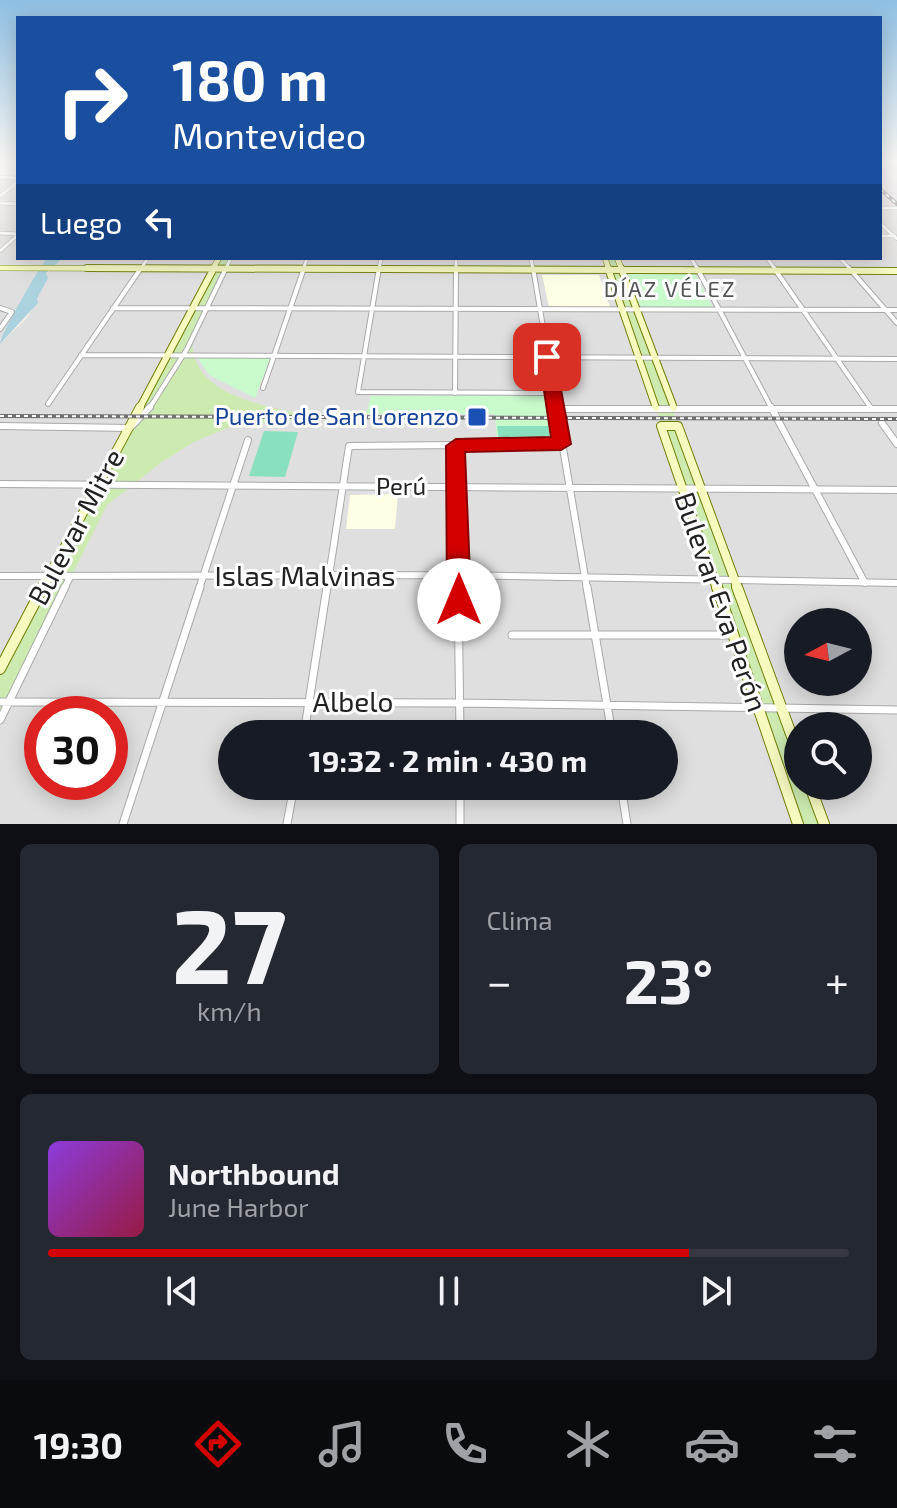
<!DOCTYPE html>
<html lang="es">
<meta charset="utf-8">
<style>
:root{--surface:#171b24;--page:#242831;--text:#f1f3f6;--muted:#9ea1a6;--line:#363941;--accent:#d40000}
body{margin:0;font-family:"Exo 2",sans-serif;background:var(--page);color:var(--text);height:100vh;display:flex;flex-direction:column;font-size:30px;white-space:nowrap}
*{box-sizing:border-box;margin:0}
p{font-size:26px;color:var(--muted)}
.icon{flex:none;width:44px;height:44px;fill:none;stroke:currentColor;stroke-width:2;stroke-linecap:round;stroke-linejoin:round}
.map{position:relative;height:824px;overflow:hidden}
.details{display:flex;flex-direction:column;gap:20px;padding:20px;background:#0d0f14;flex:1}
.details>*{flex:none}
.top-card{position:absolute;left:16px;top:16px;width:866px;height:244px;border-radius:0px;box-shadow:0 4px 20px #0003;background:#1a4fa0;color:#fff;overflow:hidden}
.needle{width:52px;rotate:263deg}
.tools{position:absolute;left:784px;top:608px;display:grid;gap:16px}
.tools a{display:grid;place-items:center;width:88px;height:88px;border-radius:50%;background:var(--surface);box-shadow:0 4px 20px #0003;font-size:40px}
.speed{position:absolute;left:24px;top:696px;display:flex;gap:16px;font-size:40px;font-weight:700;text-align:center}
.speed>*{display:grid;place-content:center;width:104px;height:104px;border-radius:50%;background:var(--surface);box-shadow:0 4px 20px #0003;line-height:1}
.speed .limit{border:12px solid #d22;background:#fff;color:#111}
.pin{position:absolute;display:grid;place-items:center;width:68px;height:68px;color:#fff;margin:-34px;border-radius:16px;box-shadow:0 4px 12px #0006}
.me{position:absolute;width:88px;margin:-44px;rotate:0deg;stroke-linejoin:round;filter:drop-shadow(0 0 6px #0008)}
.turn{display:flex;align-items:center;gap:28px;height:168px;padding:0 24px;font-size:36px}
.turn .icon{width:104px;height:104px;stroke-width:2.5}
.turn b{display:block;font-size:56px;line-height:68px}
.then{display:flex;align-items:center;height:76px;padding:0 24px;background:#0003;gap:16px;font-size:30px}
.big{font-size:60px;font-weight:700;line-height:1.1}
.details .tile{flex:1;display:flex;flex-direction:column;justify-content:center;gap:12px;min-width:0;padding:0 28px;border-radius:12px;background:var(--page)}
.details .dial{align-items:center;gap:0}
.dial b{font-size:104px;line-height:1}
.song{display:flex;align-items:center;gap:24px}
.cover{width:96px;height:96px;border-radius:12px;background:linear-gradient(135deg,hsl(270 70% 55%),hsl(340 70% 35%))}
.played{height:8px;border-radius:4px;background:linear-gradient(90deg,var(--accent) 80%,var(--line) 80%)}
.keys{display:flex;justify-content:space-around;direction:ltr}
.heat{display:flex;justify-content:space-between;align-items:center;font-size:44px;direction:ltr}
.details .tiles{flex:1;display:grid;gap:20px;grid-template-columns:1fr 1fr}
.tile:last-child{grid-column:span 2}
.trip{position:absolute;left:218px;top:720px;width:460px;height:80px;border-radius:40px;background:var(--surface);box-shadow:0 4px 20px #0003;font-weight:700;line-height:80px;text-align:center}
.menu{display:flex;height:128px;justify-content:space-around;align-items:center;background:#090b0e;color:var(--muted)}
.menu .icon{width:56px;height:56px}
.menu .current{color:var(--accent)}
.menu b{font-size:36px;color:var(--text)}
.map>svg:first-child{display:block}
.residential{fill:#e0dfdf;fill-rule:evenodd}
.industrial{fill:#ebdbe8}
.education{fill:#ffffe5}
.grass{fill:#cdebb0}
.park{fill:#c8facc}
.pitch{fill:#88e0be}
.water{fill:#aad3df}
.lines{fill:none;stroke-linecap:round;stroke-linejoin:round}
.street-far3-casing{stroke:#a9a9a9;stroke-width:4}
.street-far2-casing{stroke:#a9a9a9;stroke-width:6}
.street-far1-casing{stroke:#a9a9a9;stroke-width:8}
.street-casing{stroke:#a9a9a9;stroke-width:9}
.secondary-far3-casing{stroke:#707d05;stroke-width:6}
.secondary-far2-casing{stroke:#707d05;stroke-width:8}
.secondary-far1-casing{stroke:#707d05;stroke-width:10}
.secondary-casing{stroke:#707d05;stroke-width:12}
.street-far3{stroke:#fff;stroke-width:3}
.street-far2{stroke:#fff;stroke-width:4}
.street-far1{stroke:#fff;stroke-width:6}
.street{stroke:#fff;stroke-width:7}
.secondary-far3{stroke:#f7fabf;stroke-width:5}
.secondary-far2{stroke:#f7fabf;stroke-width:6}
.secondary-far1{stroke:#f7fabf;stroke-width:8}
.secondary{stroke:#f7fabf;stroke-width:10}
.rail-casing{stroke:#707070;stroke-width:4}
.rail{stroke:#fff;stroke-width:2;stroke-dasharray:4;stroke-linecap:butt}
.route{fill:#d40000;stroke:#8a0000;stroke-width:2}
.transit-dot{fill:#1a4fb4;stroke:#fff;stroke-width:3}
.labels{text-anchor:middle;stroke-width:6;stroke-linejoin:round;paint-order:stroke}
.far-neighbourhood-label{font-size:22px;letter-spacing:2px;fill:#555;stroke:#fff}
.transit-label{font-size:24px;fill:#164399;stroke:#fff;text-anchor:end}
.street-label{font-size:24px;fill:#222;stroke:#fff}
.near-street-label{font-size:28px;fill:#222;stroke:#fff}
</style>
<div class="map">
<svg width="897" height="824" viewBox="0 0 897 824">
<rect width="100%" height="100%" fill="#f2efe9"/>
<path class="residential" d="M880,163h17v661h-897v-480l28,-27 20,-39 -2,-4 17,-16h817zM798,622h60v60h-60zM42,714h68v68h-68zM798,726h60v60h-60zM232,734h432v52h-432z
M0,177l18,1v80h38l-56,82z"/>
<path class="industrial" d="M880,163h17v43h-17z"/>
<path class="education" d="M542,275h57l11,32h-61z
M398,494l-3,35h-49l4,-34z"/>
<path class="grass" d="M219,258h12l-38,78c-9,63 90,75 134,81l-95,9 -38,16 -32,20 -55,43 -107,215v-51z
M605,258h12l181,495v33h12l14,38h-26z"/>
<path class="park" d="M628,274h67l18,34h-72z
M198,358h72l-15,40 -46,-23z
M548,395l9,46h-60l-2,-27h-129l5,-18z"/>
<path class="pitch" d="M497,426h51l2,13 -51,1z
M264,431l34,1 -13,45 -36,-1z"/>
<path class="water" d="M47,258h16l-17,15 2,5 -11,21 1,4 -38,41c0,-9 39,-76 47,-86z"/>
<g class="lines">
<defs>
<path id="street-far3" d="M0,177l18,1
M0,196l18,-14
M0,203l18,1
M880,208h17
M880,223l17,16
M0,233l18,1
M880,236h15
M0,251l18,-16
M531,258l2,12
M691,258l7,12
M767,258l9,12
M840,258l11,12
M140,270l8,-12
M225,270l6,-12
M303,270l4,-12
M379,270l2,-12
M456,270v-12"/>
<path id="street-far2" d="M379,268l-21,124 194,1
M533,268l24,141
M697,268l75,141
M774,268l97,140
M849,268l48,55
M0,308l12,4 -12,17
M113,308l784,2
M81,355l816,4
M263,388l41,-120
M455,393l1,-125
M48,404l93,-136
M149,409l38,-60 39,-81"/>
<path id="street-far1" d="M556,407l31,182
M771,407l94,176
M555,409h342
M882,423l15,21
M0,426l130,2 20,-21
M456,446l2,143
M0,484l897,6
M0,576l459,-1 438,8
M64,589l6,-12
M199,589l49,-149
M327,589l22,-143 212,-2"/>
<path id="street" d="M458,587l2,147
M587,587l25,147
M512,635h220
M0,702l460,1 437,7
M0,720l65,-133
M304,734l23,-147
M460,786v38
M621,786l6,38
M123,824l77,-237
M287,824l7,-38"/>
<path id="secondary-far3" d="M605,258l4,12
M617,258l5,12
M0,268l685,2
M212,270l7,-12"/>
<path id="secondary-far2" d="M87,268l810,3
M608,268l48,140
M621,268l53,140
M139,409l75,-141"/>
<path id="secondary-far1" d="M42,589l98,-182
M717,589l-56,-163h17l60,163"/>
<path id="secondary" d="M717,587l81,237
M737,587l61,166
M0,669l43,-82
M810,786l14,38"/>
</defs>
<use href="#street-far3" class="street-far3-casing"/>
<use href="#street-far2" class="street-far2-casing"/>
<use href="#street-far1" class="street-far1-casing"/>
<use href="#street" class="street-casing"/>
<use href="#secondary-far3" class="secondary-far3-casing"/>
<use href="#secondary-far2" class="secondary-far2-casing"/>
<use href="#secondary-far1" class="secondary-far1-casing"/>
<use href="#secondary" class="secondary-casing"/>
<use href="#street-far3" class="street-far3"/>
<use href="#street-far2" class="street-far2"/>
<use href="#street-far1" class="street-far1"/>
<use href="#street" class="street"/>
<use href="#secondary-far3" class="secondary-far3"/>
<use href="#secondary-far2" class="secondary-far2"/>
<use href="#secondary-far1" class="secondary-far1"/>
<use href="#secondary" class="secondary"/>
<defs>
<path id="rail" d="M880,189l17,15
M0,416l897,3"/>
</defs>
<use href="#rail" class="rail-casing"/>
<use href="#rail" class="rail"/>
</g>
<linearGradient id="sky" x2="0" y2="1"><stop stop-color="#8fc0e4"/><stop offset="0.58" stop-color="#f9f8f5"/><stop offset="1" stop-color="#f9f8f5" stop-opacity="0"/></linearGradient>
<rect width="897" height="279" fill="url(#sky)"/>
<path class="route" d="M547,352l8,5 16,87 -10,6 -96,2 6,148 -3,7 -9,3 -8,-3 -4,-7 -1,-154 10,-7 95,-2 -12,-80z"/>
<rect class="transit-dot" x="467" y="407" width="20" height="20" rx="4"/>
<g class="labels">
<g class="far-neighbourhood-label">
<text x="670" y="297">DÍAZ VÉLEZ</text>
</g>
<g class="transit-label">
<text x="459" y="425">Puerto de San Lorenzo</text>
</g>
<g class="street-label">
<text x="401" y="495">Perú</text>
</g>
<g class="near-street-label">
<text transform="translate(76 527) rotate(-62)" y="10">Bulevar Mitre</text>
<text x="305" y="586">Islas Malvinas</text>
<text transform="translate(721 602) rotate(71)" y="10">Bulevar Eva Perón</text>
<text x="353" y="712">Albelo</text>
</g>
</g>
</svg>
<div class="tools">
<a><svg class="needle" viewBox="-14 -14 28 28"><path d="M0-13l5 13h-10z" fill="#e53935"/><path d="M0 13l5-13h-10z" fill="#9ea1a6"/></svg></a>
<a><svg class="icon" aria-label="search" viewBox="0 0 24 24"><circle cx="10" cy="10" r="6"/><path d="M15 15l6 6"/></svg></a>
</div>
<div class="speed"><div class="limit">30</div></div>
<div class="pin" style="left:547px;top:357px;background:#d93025"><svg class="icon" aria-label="arrive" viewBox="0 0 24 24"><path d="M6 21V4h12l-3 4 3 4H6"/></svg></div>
<svg class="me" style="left:459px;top:600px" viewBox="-20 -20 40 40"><circle r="19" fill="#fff"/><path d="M0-13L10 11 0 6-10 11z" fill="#d40000"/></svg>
<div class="trip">19:32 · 2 min · 430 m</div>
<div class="top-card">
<div class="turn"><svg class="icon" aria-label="right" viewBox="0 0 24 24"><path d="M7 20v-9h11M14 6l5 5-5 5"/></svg><div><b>180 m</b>Montevideo</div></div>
<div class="then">Luego<svg class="icon" aria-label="left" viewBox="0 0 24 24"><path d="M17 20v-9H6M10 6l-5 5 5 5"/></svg></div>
</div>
</div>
<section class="details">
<div class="tiles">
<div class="tile dial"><b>27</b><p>km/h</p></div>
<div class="tile"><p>Clima</p>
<div class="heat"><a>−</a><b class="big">23°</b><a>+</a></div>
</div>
<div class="tile">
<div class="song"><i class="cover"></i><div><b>Northbound</b><p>June Harbor</p></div></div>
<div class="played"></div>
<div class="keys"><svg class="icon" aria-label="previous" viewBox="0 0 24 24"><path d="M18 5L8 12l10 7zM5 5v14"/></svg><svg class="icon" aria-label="pause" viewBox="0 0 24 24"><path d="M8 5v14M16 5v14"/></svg><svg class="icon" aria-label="next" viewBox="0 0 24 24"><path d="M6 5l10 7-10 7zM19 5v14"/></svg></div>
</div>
</div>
</section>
<nav class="menu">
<b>19:30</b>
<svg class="icon current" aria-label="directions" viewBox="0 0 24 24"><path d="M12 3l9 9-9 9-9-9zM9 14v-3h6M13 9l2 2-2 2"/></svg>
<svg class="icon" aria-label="music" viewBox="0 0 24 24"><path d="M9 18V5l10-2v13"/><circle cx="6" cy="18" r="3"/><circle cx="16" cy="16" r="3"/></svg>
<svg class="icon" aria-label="phone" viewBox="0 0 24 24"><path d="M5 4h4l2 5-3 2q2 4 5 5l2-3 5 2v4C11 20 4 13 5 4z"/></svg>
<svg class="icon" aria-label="climate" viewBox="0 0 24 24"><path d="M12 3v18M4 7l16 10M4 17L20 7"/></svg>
<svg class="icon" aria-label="car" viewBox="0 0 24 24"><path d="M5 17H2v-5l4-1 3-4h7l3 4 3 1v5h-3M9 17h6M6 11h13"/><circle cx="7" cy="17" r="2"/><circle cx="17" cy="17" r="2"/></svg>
<svg class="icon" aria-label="filters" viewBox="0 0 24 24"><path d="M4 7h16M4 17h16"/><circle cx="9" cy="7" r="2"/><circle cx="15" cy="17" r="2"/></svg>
</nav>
